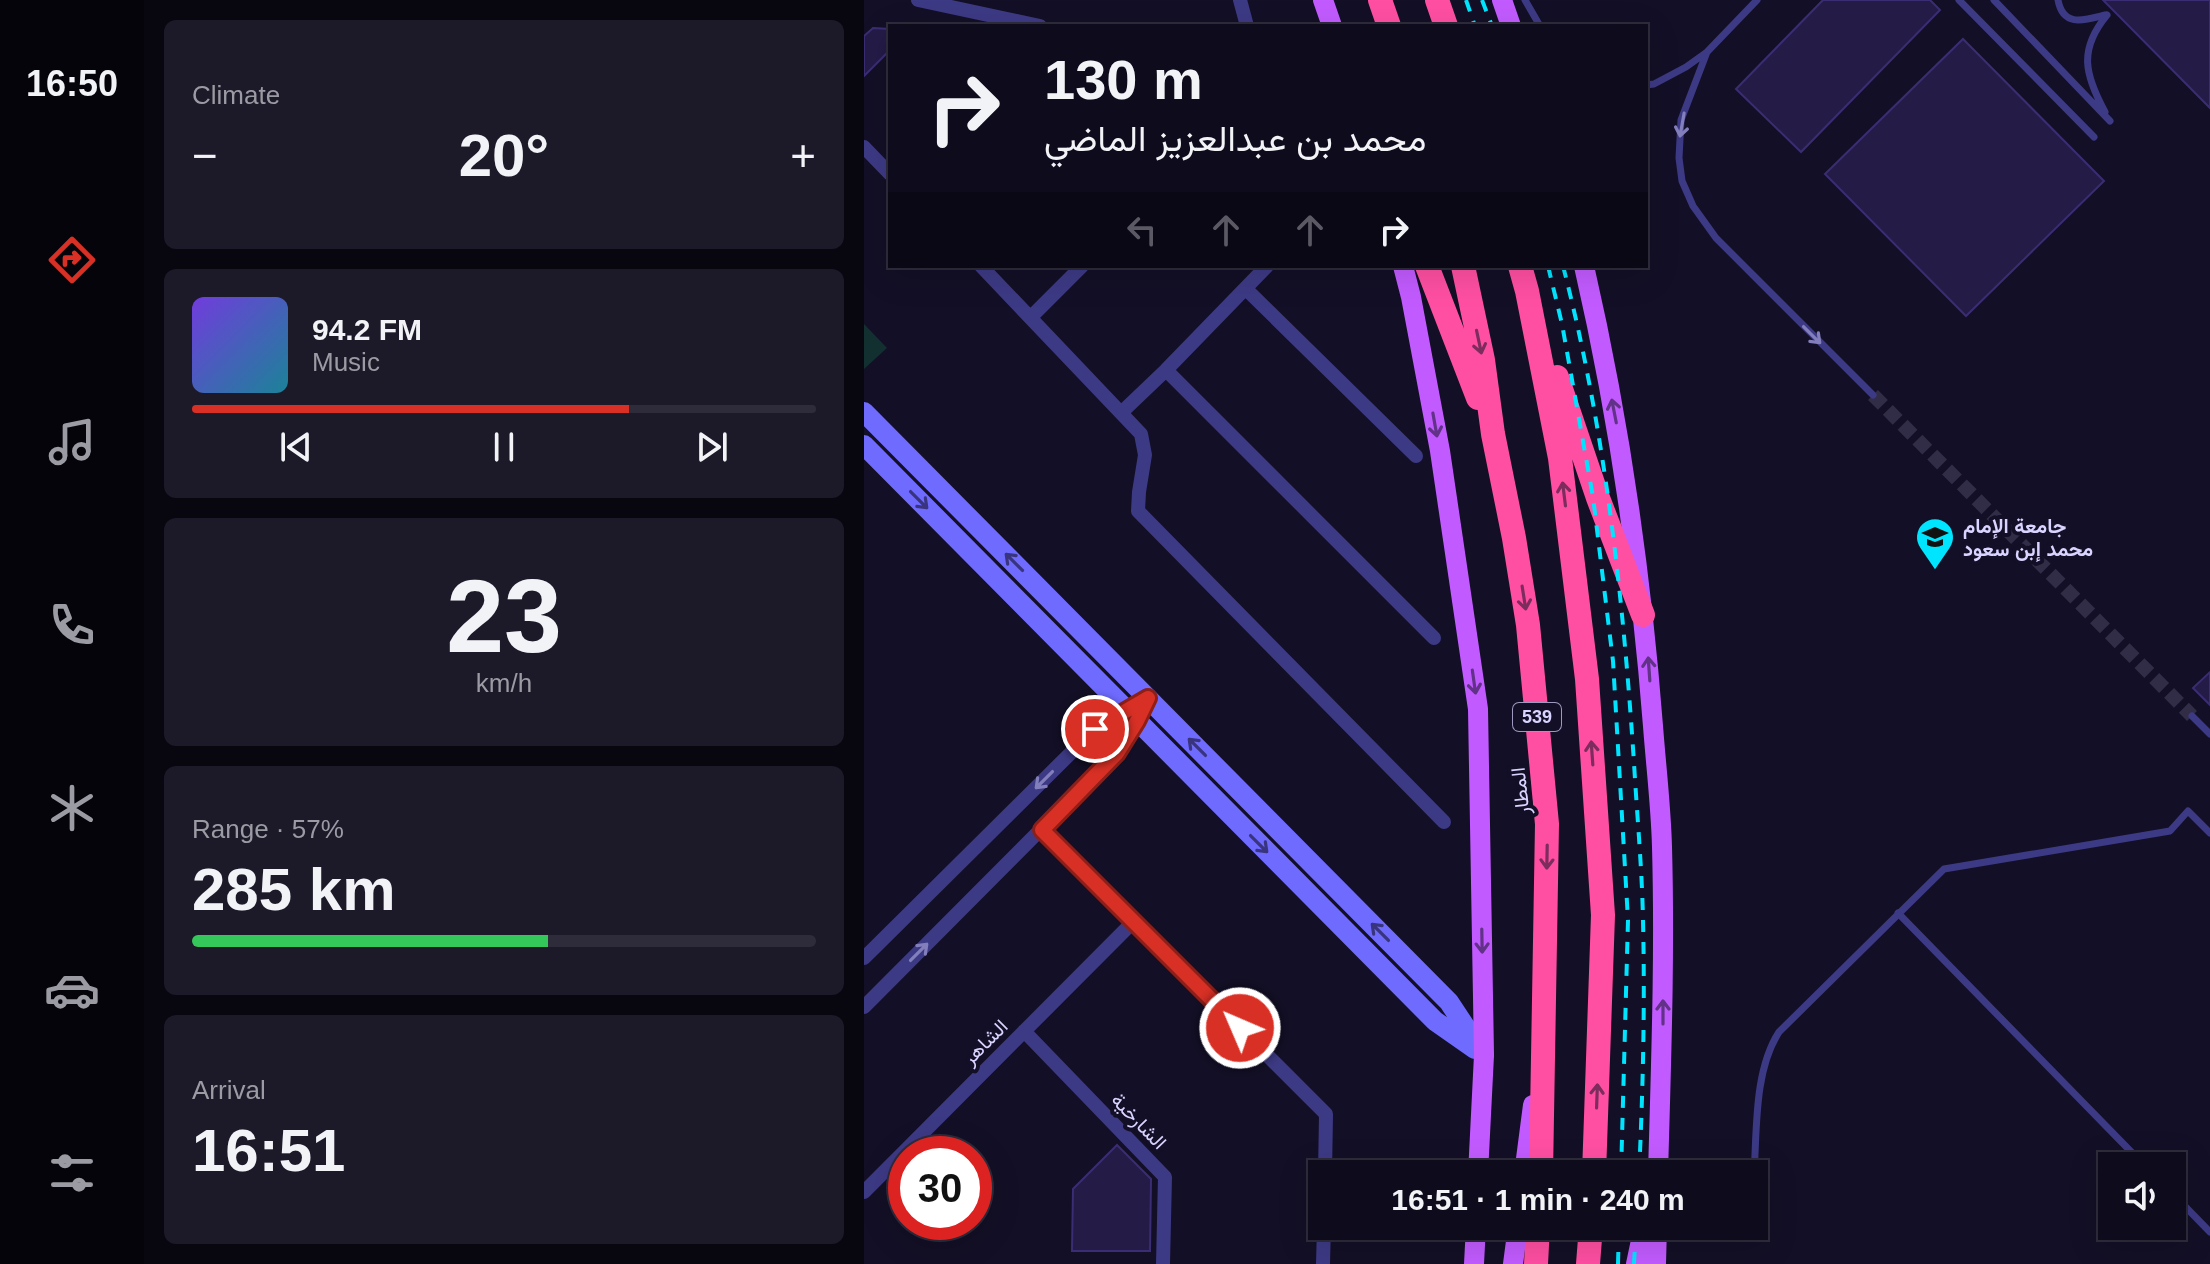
<!DOCTYPE html>
<meta charset="utf-8">
<style>
:root{--surface:#0e0b1c;--page:#1c1929;--text:#f1f3f6;--muted:#9b9ba3;--line:#2e2b3b;--accent:#d93025}
body{margin:0;font-family:Arial,Vazirmatn,sans-serif;background:var(--page);color:var(--text);height:100vh;display:flex;flex-direction:column;font-size:30px;white-space:nowrap}
*{box-sizing:border-box;margin:0}
p{font-size:26px;color:var(--muted)}
.icon{flex:none;width:44px;height:44px;fill:none;stroke:currentColor;stroke-width:2;stroke-linecap:round;stroke-linejoin:round}
.map{position:relative;flex:1;overflow:hidden}
.side{display:flex;flex-direction:column;gap:20px;padding:20px;background:#08060f;width:720px}
.side>*{flex:none}
.banner{position:absolute;left:24px;top:24px;width:760px;height:244px;border-radius:0px;box-shadow:0 8px 32px #0002,0 0 0 2px var(--line);background:#0e0b1c;color:var(--text);overflow:hidden}
.tools{position:absolute;left:1234px;top:1152px;display:grid;gap:16px}
.tools a{display:grid;place-items:center;width:88px;height:88px;border-radius:0px;background:var(--surface);box-shadow:0 8px 32px #0002,0 0 0 2px var(--line);font-size:40px}
.speed{position:absolute;left:24px;top:1136px;display:flex;gap:16px;font-size:40px;font-weight:700;text-align:center}
.speed>*{display:grid;place-content:center;width:104px;height:104px;border-radius:50%;background:var(--surface);box-shadow:0 8px 32px #0002,0 0 0 2px var(--line);line-height:1}
.speed .limit{border:12px solid #d22;background:#fff;color:#111}
.pin{position:absolute;display:grid;place-items:center;width:68px;height:68px;color:#fff;margin:-34px;border:4px solid #fff;border-radius:50%;box-shadow:0 2px 8px #0007}
.me{position:absolute;width:88px;margin:-44px;rotate:315deg;stroke-linejoin:round;filter:drop-shadow(0 0 6px #0008)}
.turn{display:flex;align-items:center;gap:28px;height:168px;padding:0 24px;font-size:36px}
.turn .icon{width:104px;height:104px;stroke-width:2.5}
.turn b{display:block;font-size:56px;line-height:68px}
.lanes{display:flex;align-items:center;height:76px;padding:0 24px;background:#0003;justify-content:center;gap:40px;direction:ltr}
.lanes .off{opacity:.35}
.big{font-size:60px;font-weight:600;line-height:1.1}
.side .widget{flex:1;display:flex;flex-direction:column;justify-content:center;gap:12px;min-width:0;padding:0 28px;border-radius:12px;background:var(--page)}
.side .dial{align-items:center;gap:0}
.dial b{font-size:104px;line-height:1}
.song{display:flex;align-items:center;gap:24px}
.cover{width:96px;height:96px;border-radius:12px;background:linear-gradient(135deg,hsl(260 70% 55%),hsl(190 70% 35%))}
.played{height:8px;border-radius:4px;background:linear-gradient(90deg,var(--accent) 70%,var(--line) 70%)}
.keys{display:flex;justify-content:space-around;direction:ltr}
.heat{display:flex;justify-content:space-between;align-items:center;font-size:44px;direction:ltr}
.charge{height:12px;border-radius:6px;background:linear-gradient(90deg,#34c759 57%,var(--line) 0)}
.trip{position:absolute;left:444px;top:1160px;width:460px;height:80px;border-radius:0px;background:var(--surface);box-shadow:0 8px 32px #0002,0 0 0 2px var(--line);font-weight:600;line-height:80px;text-align:center}
main{display:flex;flex:1;min-height:0}
.tab-bar{display:flex;flex-direction:column;width:144px;justify-content:space-around;align-items:center;background:#06040b;color:var(--muted)}
.tab-bar .icon{width:56px;height:56px}
.tab-bar .selected{color:var(--accent)}
.tab-bar b{font-size:36px;color:var(--text)}
.map>svg:first-child{display:block}
.green{fill:#12302f}
.building{fill:#241b47;stroke:#3b2d73;stroke-width:2}
.lines{fill:none;stroke-linecap:round;stroke-linejoin:round}
.street-tunnel{stroke:#312d47;stroke-width:14;stroke-dasharray:14 7;stroke-linecap:butt}
.lane{stroke:#3d3a85;stroke-width:7}
.street{stroke:#3d3a85;stroke-width:14}
.secondary{stroke:#6f6bff;stroke-width:20}
.primary{stroke:#c25bff;stroke-width:20}
.highway{stroke:#ff4fa3;stroke-width:24}
.rail{stroke:#00e5ff;stroke-width:4;stroke-dasharray:12 10;stroke-linecap:butt}
.oneway{stroke:#837fbc}
.oneway2{stroke:#7d2c5e}
.oneway3{stroke:#623188}
.oneway4{stroke:#38347d}
.route-casing{stroke:#8d1f18;stroke-width:20}
.route{stroke:#d93025;stroke-width:14}
.labels{text-anchor:middle;stroke-width:8;stroke-linejoin:round;paint-order:stroke}
.shield{fill:#130f26;stroke:#9e99be;stroke-width:2}
.shield-label{font-size:18px;font-weight:bold;fill:#d9d4ff}
.poi-label{font-size:20px;font-weight:bold;fill:#d9d4ff;stroke:#130f26;text-anchor:start}
.street-label{font-size:20px;fill:#d9d4ff;stroke:#130f26}
</style>
<main>
<nav class="tab-bar">
<b>16:50</b>
<svg class="icon selected" aria-label="directions" viewBox="0 0 24 24"><path d="M12 3l9 9-9 9-9-9zM9 14v-3h6M13 9l2 2-2 2"/></svg>
<svg class="icon" aria-label="music" viewBox="0 0 24 24"><path d="M9 18V5l10-2v13"/><circle cx="6" cy="18" r="3"/><circle cx="16" cy="16" r="3"/></svg>
<svg class="icon" aria-label="phone" viewBox="0 0 24 24"><path d="M5 4h4l2 5-3 2q2 4 5 5l2-3 5 2v4C11 20 4 13 5 4z"/></svg>
<svg class="icon" aria-label="climate" viewBox="0 0 24 24"><path d="M12 3v18M4 7l16 10M4 17L20 7"/></svg>
<svg class="icon" aria-label="car" viewBox="0 0 24 24"><path d="M5 17H2v-5l4-1 3-4h7l3 4 3 1v5h-3M9 17h6M6 11h13"/><circle cx="7" cy="17" r="2"/><circle cx="17" cy="17" r="2"/></svg>
<svg class="icon" aria-label="filters" viewBox="0 0 24 24"><path d="M4 7h16M4 17h16"/><circle cx="9" cy="7" r="2"/><circle cx="15" cy="17" r="2"/></svg>
</nav>
<section class="side">
<div class="widget"><p>Climate</p>
<div class="heat"><a>−</a><b class="big">20°</b><a>+</a></div>
</div>
<div class="widget">
<div class="song"><i class="cover"></i><div><b>94.2 FM</b><p>Music</p></div></div>
<div class="played"></div>
<div class="keys"><svg class="icon" aria-label="previous" viewBox="0 0 24 24"><path d="M18 5L8 12l10 7zM5 5v14"/></svg><svg class="icon" aria-label="pause" viewBox="0 0 24 24"><path d="M8 5v14M16 5v14"/></svg><svg class="icon" aria-label="next" viewBox="0 0 24 24"><path d="M6 5l10 7-10 7zM19 5v14"/></svg></div>
</div>
<div class="widget dial"><b>23</b><p>km/h</p></div>
<div class="widget"><p>Range · 57%</p><b class="big">285 km</b><div class="charge"></div></div>
<div class="widget"><p>Arrival</p><b class="big">16:51</b></div>
</section>
<div class="map">
<svg width="1346" height="1264" viewBox="0 0 1346 1264">
<rect width="100%" height="100%" fill="#130f26"/>
<path class="green" d="M0,324l23,24 -23,21z"/>
<path class="building" d="M959,0h107l10,10 -139,142 -65,-63z
M1239,0h107v108z
M9,28l17,1v21l-26,26v-40z
M1099,39l141,142 -138,135 -141,-142z
M1346,672v33l-17,-17z
M253,1145l34,34 -1,72h-78l1,-62z"/>
<g class="lines">
<path class="street-tunnel" d="M1009,395l319,321"/>
<path class="lane" d="M661,0l15,26
M1095,0l135,137
M1130,0l116,121
M1194,0c5,28 27,20 47,15
M843,52l-26,68 -2,38 3,23 11,25 23,32 157,157
M782,85l8,-1 32,-17 21,-15 50,-52
M1241,112c-20,-37 -27,-62 2,-97
M1328,716l18,18
M1034,913l247,253
M890,1174c3,-45 0,-103 25,-142l165,-163 226,-38 18,-20 22,22
M1308,1193l38,39"/>
<path class="street" d="M54,0l122,26
M376,0l7,26
M0,147l26,27
M117,266l160,168 4,21 -6,37 -1,19 306,311
M382,289l170,167
M167,317l51,-51
M302,370l268,268
M258,412l44,-42 101,-104
M178,830l284,284 -1,60
M0,958l231,-229 39,-23
M0,1007l253,-254 20,-32 11,-23
M160,1031l141,146 -2,87
M0,1192l270,-271
M459,1264l1,-38"/>
<path class="secondary" d="M0,412l585,590 35,53
M0,445l571,576 40,28"/>
<path class="primary" d="M459,0l9,26
M638,0l9,26
M539,266l8,31 29,154 38,258 6,346 -6,119
M720,266c35,152 57,305 69,460 3,40 8,81 9,121 3,109 -1,218 -4,327
M660,1174l9,-69
M610,1264l2,-38
M649,1264l5,-38
M772,1264l8,-38
M792,1264l1,-38"/>
<path class="highway" d="M516,0l9,26
M573,0l9,26
M563,266l51,132
M599,266l20,94 10,74 21,104 14,87 19,199 -6,350
M656,266l7,25 33,167 27,221 16,236 -9,259
M693,377l41,121 45,117
M672,1264l2,-38
M724,1264l3,-38"/>
<path class="rail" d="M602,0l9,26
M618,0l10,26
M684,266l14,58 31,173 20,164 15,259 -7,254
M699,266c42,162 60,330 71,497 3,52 8,105 9,157 2,85 0,169 -4,254
M754,1264l1,-38
M770,1264l2,-38"/>
</g>
<defs><path id="oneway-shaft" d="M-6 0H5M1.5-3L5.5 0L1.5 3" fill="none" stroke-width="1.6" stroke-linecap="round" stroke-linejoin="round" transform="scale(2)"/></defs>
<g class="oneway">
<use href="#oneway-shaft" transform="translate(818 125) rotate(100)"/>
<use href="#oneway-shaft" transform="translate(948 335) rotate(45)"/>
<use href="#oneway-shaft" transform="translate(180 780) rotate(135)"/>
<use href="#oneway-shaft" transform="translate(55 952) rotate(-45)"/>
</g>
<g class="oneway2">
<use href="#oneway-shaft" transform="translate(615 342) rotate(78)"/>
<use href="#oneway-shaft" transform="translate(700 494) rotate(-97)"/>
<use href="#oneway-shaft" transform="translate(660 598) rotate(81)"/>
<use href="#oneway-shaft" transform="translate(728 753) rotate(-94)"/>
<use href="#oneway-shaft" transform="translate(683 857) rotate(91)"/>
<use href="#oneway-shaft" transform="translate(733 1096) rotate(-88)"/>
</g>
<g class="oneway3">
<use href="#oneway-shaft" transform="translate(750 411) rotate(-101)"/>
<use href="#oneway-shaft" transform="translate(571 425) rotate(80)"/>
<use href="#oneway-shaft" transform="translate(785 669) rotate(-94)"/>
<use href="#oneway-shaft" transform="translate(610 682) rotate(82)"/>
<use href="#oneway-shaft" transform="translate(618 941) rotate(89)"/>
<use href="#oneway-shaft" transform="translate(799 1012) rotate(-90)"/>
</g>
<g class="oneway4">
<use href="#oneway-shaft" transform="translate(55 500) rotate(45)"/>
<use href="#oneway-shaft" transform="translate(150 562) rotate(-135)"/>
<use href="#oneway-shaft" transform="translate(333 747) rotate(-135)"/>
<use href="#oneway-shaft" transform="translate(395 844) rotate(45)"/>
<use href="#oneway-shaft" transform="translate(516 932) rotate(-135)"/>
</g>
<g class="lines">
<defs>
<path id="route" d="M231,729l53,-31 -11,23 -20,32 -75,77 198,198"/>
</defs>
<use href="#route" class="route-casing"/>
<use href="#route" class="route"/>
</g>
<defs>
<symbol id="university-pin" viewBox="-11 -11 22 30"><path d="M0 17L-7.5 6A9.5 9.5 0 1 1 7.5 6Z" fill="#00e5ff" stroke="#130f26"/><path d="M0-5L7-2L0 1L-7-2ZM-4 1L0 2.5L4 1V4Q0 6-4 4Z" fill="#111"/></symbol>
</defs>
<g fill-rule="evenodd">
<use href="#university-pin" x="1049" y="515" width="44" height="60"/>
</g>
<g class="labels">
<rect class="shield" x="649" y="703" width="48" height="28" rx="6"/>
<g class="shield-label">
<text x="673" y="723">539</text>
</g>
<g class="poi-label">
<text x="1099" y="533">جامعة الإمام<tspan x="1099" dy="23">محمد إبن سعود</tspan></text>
</g>
<g class="street-label">
<text transform="translate(656 791) rotate(-96)" y="7">المطار</text>
<text transform="translate(121 1042) rotate(-45)" y="7">الشاهر</text>
<text transform="translate(275 1121) rotate(46)" y="7">الشارخية</text>
</g>
</g>
</svg>
<div class="tools">
<a><svg class="icon" aria-label="sound" viewBox="0 0 24 24"><path d="M4 9h4l5-4v14l-5-4H4zM17 9q2 3 0 6"/></svg></a>
</div>
<div class="speed"><div class="limit">30</div></div>
<div class="pin" style="left:231px;top:729px;background:#d93025"><svg class="icon" aria-label="arrive" viewBox="0 0 24 24"><path d="M6 21V4h12l-3 4 3 4H6"/></svg></div>
<svg class="me" style="left:376px;top:1028px" viewBox="-20 -20 40 40"><circle r="17" fill="#d93025" stroke="#fff" stroke-width="3"/><path d="M0-11L8 9 0 5-8 9z" fill="#fff"/></svg>
<div class="trip">16:51 · 1 min · 240 m</div>
<div class="banner">
<div class="turn"><svg class="icon" aria-label="right" viewBox="0 0 24 24"><path d="M7 20v-9h11M14 6l5 5-5 5"/></svg><div><b>130 m</b>محمد بن عبدالعزيز الماضي</div></div>
<div class="lanes"><svg class="icon off" aria-label="left" viewBox="0 0 24 24"><path d="M17 20v-9H6M10 6l-5 5 5 5"/></svg><svg class="icon off" aria-label="ahead" viewBox="0 0 24 24"><path d="M12 20V5M6 11l6-6 6 6"/></svg><svg class="icon off" aria-label="ahead" viewBox="0 0 24 24"><path d="M12 20V5M6 11l6-6 6 6"/></svg><svg class="icon" aria-label="right" viewBox="0 0 24 24"><path d="M7 20v-9h11M14 6l5 5-5 5"/></svg></div>
</div>
</div>
</main>
